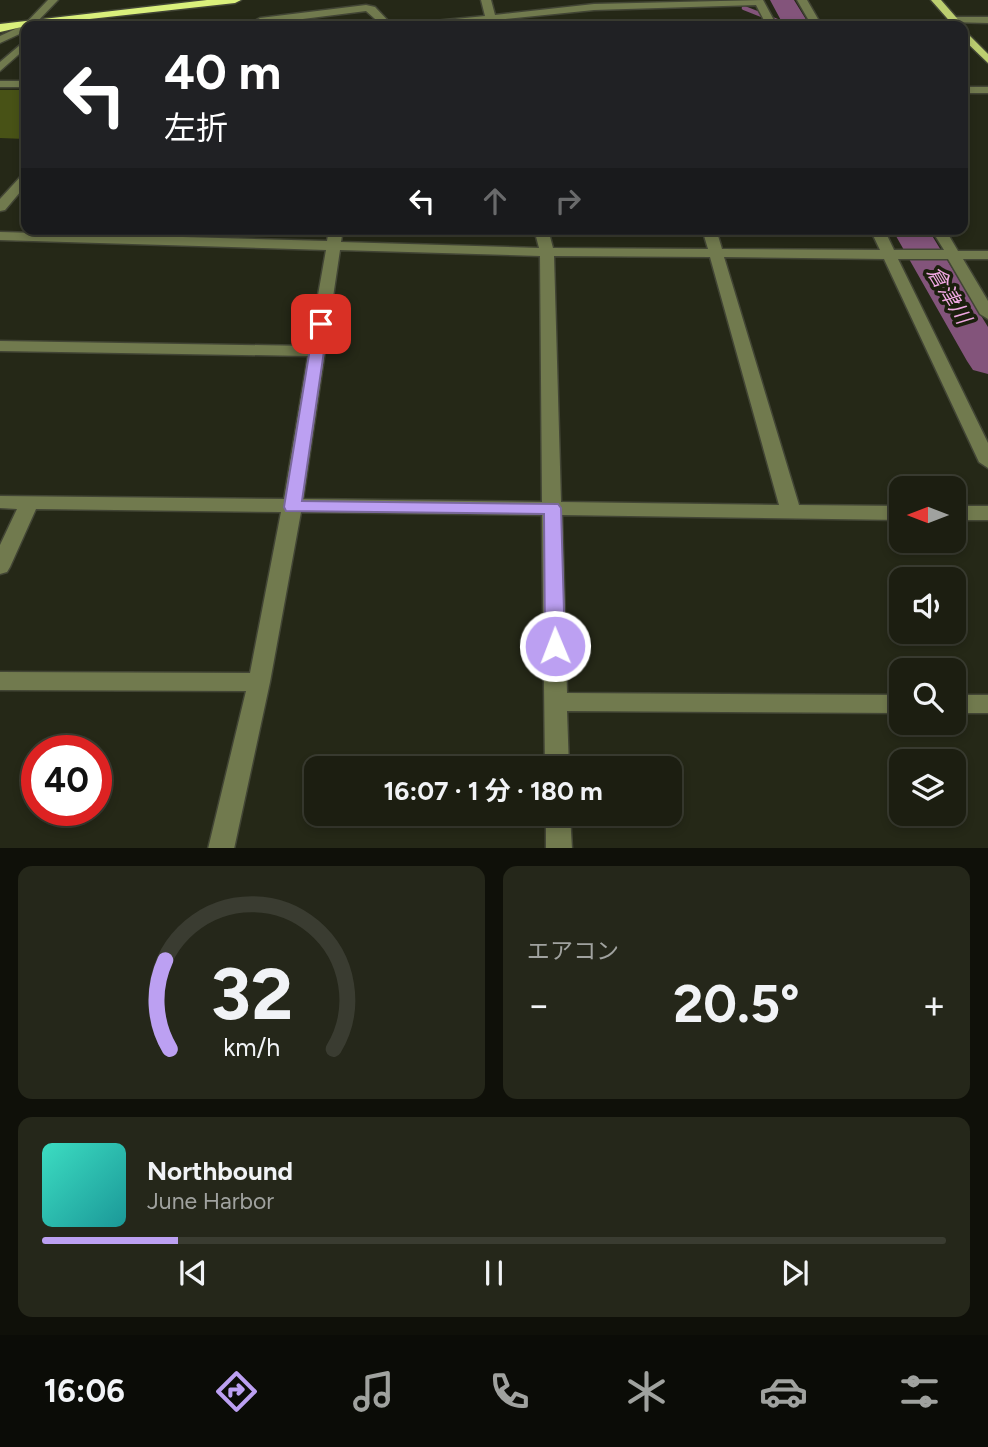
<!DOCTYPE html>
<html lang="ja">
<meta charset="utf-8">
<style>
:root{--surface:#1c1e11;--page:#25271a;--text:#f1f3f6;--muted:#a0a29f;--line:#3a3c31;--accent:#bca0f2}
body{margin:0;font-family:Figtree,"Noto Sans JP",sans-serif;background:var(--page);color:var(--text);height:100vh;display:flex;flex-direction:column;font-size:26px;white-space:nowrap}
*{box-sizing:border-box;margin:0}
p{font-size:23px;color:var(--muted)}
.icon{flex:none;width:38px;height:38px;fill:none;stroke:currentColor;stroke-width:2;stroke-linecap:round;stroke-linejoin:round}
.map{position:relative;height:848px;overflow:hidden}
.side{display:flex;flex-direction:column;gap:18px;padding:18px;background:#0f1009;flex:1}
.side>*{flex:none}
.guide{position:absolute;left:21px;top:21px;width:947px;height:214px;border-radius:14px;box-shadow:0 4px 10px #0003,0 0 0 2px var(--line);background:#202124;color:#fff;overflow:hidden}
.needle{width:46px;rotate:270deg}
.buttons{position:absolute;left:889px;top:476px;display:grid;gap:14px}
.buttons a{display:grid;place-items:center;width:77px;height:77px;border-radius:14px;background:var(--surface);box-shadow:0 4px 10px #0003,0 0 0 2px var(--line);font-size:35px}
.speed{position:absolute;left:21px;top:735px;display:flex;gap:14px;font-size:35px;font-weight:700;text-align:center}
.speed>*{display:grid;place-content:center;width:91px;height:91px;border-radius:50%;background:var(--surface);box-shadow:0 4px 10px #0003,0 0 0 2px var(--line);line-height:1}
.speed .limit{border:10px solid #d22;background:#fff;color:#111}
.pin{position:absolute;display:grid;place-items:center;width:60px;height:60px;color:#fff;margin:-30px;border-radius:14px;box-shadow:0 4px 10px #0006}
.me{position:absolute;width:77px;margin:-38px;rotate:359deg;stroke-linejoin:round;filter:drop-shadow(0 0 5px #0008)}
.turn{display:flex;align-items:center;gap:24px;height:147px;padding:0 28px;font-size:32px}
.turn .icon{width:91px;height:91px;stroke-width:2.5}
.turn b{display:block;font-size:49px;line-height:60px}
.lanes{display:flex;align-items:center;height:66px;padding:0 28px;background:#0003;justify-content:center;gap:35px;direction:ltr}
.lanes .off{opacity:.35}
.big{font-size:52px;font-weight:700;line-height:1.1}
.side .card{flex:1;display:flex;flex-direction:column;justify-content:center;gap:10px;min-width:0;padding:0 24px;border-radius:14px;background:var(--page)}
.side .dial{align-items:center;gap:0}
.dial svg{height:182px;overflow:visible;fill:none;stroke:var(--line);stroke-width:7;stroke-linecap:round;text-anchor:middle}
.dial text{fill:var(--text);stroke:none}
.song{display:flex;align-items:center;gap:21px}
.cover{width:84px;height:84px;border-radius:10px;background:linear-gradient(135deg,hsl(170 70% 55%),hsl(180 70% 35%))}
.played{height:7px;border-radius:4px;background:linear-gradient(90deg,var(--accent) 15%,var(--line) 15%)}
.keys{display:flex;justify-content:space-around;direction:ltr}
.heat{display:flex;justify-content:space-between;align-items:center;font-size:38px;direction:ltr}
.side .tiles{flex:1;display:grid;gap:18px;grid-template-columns:1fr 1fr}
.card:last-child{grid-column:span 2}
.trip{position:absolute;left:304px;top:756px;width:378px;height:70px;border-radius:14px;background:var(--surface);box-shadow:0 4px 10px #0003,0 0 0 2px var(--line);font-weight:700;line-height:70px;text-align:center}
.dock{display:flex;height:112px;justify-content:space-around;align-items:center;background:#0b0c07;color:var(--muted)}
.dock .icon{width:49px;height:49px}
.dock .current{color:var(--accent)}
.dock b{font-size:32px;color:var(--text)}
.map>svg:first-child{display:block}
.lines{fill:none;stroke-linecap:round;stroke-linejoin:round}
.stream{stroke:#83547b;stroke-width:4.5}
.river{fill:#83547b;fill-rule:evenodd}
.building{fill:#485216}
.minor-casing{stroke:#424535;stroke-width:3}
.major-casing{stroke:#424535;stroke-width:3}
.highway-casing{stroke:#424535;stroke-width:3}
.minor{fill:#717a4e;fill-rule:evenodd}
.major{fill:#bcce70;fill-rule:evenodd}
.highway{fill:#daf07c;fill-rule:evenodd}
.route{fill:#bca0f2;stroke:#7a689d;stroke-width:2}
.labels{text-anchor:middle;stroke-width:7;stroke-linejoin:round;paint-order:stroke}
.water-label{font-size:21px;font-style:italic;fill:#efa7e1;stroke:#1b1f0d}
</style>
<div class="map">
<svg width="988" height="849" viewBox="0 0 988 849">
<rect width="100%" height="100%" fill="#252817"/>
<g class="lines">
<path class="stream" d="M744,8l46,18"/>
<path class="river" d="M770,0h24l16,26h-26z
M892,229h36l60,98v47l-15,-4 -6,-9z"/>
</g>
<path class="building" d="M0,90h26v49l-26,-1z"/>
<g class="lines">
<defs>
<path id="minor" d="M48,0h10l-25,26h-7v5l-26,12v-7l24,-11z
M481,0h10l4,15 99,-11 169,-4 14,26h-10l-11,-21 -162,5 -98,10 2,6h-10l-1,-5 -47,5h-30l5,-3 70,-7z
M797,0h10l15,26h-10z
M366,5l9,2 18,19h-10l-17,-15 -103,13 -2,2 -11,-2 10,-6z
M953,17h35v6l-38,-1v-4z
M26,40v8l-26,23v-9z
M0,81h26v6h-26z
M962,87h26v6h-26z
M26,174v11l-21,25 -5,1v-12l22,-24z
M329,229h14l-2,13 198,6 -5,-19h14l5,19 155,1 -6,-20h14l6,20 158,1 -10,-21h14l10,21h50l-13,-21h14l13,22h30v8h-25l25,42v18l-8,-5 -32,-55h-50l90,184v25l-9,-6 -95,-203 -160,-2 75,248 102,1v14l-339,-5 5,178 334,2v18l-334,-2 2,57h-24l-3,-253 -241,-3 -31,170 -36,167h-26l38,-158 -246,-1v-18l250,1 31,-161 -245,-3 -26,58 -3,5 -7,2v-29l17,-36 -17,-1v-12l284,3 24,-143 -308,-5v-10l309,5 17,-96 -326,-10v-8l327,9zM340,250l200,6 2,246 -239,-3zM554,256l156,1 69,248 -218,-3z
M954,506h34v14h-34z
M954,695h34v18h-34z
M546,814h24l2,35h-26z"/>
<path id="major" d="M931,0h10l21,24 2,2 -2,2 -8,-2z
M962,28l26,26v9l-26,-25z"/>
<path id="highway" d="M207,0h34l-6,3 -209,23 -26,6v-8z"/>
</defs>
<use href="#minor" class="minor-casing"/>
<use href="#major" class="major-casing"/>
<use href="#highway" class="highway-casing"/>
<use href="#minor" class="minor"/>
<use href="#major" class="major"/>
<use href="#highway" class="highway"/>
</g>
<path class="route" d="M321,320l7,4 -26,177 256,3 3,4 4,138 -3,6 -7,2 -7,-2 -3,-6 -1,-132 -258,-3 -2,-4 30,-183z"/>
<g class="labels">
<g class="water-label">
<text transform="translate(949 295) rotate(59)" y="7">倉津川</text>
</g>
</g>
</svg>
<div class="buttons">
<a><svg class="needle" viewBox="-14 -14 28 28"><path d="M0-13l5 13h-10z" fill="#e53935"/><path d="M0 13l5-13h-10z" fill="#a0a29f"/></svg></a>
<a><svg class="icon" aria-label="sound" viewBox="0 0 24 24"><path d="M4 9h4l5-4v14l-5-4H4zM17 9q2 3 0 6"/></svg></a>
<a><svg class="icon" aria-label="search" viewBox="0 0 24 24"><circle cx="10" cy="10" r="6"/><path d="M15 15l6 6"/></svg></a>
<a><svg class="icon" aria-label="layers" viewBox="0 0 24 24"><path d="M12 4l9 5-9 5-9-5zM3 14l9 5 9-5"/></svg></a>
</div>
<div class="speed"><div class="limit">40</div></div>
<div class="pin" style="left:321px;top:324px;background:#d93025"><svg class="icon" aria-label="arrive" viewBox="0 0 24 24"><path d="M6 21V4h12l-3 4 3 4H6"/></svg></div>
<svg class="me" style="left:555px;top:646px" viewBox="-20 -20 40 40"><circle r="17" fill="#bca0f2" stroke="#fff" stroke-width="3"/><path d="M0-11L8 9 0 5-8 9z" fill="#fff"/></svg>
<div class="trip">16:07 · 1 分 · 180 m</div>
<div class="guide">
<div class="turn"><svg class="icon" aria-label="left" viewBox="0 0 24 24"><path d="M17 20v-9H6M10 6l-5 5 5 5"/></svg><div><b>40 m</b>左折</div></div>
<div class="lanes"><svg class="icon" aria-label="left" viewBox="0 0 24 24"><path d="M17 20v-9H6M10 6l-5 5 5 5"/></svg><svg class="icon off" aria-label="ahead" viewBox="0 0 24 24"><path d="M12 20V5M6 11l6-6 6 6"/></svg><svg class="icon off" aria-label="right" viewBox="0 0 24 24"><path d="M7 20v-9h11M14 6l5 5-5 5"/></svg></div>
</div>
</div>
<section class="side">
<div class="tiles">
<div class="card dial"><svg viewBox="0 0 100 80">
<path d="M14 69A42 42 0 1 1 86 69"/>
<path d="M14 69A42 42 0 0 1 12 30" stroke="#bca0f2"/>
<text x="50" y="56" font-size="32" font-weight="700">32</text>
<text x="50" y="72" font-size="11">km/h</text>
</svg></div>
<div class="card"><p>エアコン</p>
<div class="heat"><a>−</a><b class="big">20.5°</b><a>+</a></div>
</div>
<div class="card">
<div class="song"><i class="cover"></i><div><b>Northbound</b><p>June Harbor</p></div></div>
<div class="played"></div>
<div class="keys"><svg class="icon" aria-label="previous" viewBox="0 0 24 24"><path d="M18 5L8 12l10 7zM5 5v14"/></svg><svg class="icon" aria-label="pause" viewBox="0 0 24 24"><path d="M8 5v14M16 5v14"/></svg><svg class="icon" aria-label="next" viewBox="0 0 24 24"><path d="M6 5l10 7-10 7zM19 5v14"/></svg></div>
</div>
</div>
</section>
<nav class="dock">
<b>16:06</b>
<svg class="icon current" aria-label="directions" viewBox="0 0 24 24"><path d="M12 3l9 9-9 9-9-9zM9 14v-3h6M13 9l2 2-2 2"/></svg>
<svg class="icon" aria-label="music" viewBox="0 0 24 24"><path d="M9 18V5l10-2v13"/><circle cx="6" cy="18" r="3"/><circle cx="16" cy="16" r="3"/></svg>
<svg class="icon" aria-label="phone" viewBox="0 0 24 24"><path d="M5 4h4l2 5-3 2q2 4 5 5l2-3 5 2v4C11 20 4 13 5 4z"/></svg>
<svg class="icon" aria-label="climate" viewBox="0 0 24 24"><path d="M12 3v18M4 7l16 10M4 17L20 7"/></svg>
<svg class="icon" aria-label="car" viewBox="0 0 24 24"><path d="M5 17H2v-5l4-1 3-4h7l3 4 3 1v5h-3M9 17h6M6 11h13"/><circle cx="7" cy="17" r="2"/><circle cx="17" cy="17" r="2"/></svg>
<svg class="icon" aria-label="filters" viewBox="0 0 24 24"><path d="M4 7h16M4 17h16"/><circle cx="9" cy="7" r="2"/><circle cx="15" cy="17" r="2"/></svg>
</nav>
